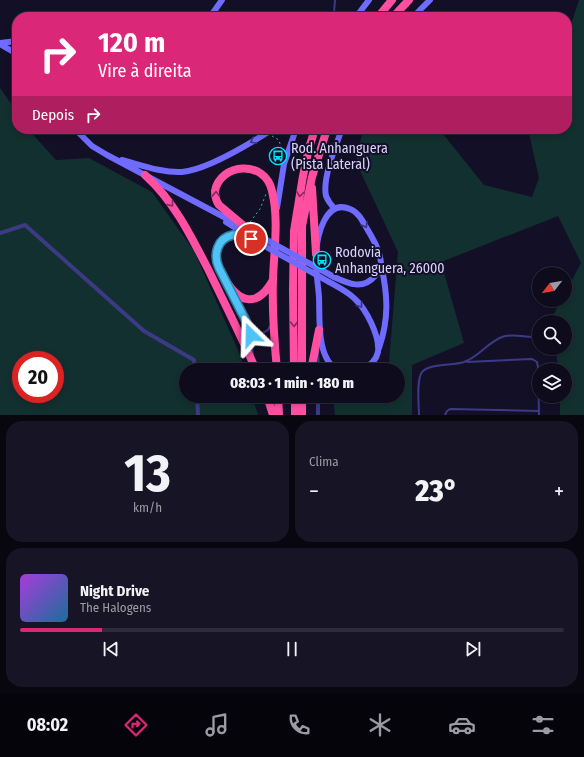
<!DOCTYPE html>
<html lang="pt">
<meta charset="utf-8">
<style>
:root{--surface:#0e0b1c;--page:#171425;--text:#f1f3f6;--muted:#9b9ba3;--line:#2e2b3b;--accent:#db2777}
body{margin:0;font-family:"Fira Sans Condensed",sans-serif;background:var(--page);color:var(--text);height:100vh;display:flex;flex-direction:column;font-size:15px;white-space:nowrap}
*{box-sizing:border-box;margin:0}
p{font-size:13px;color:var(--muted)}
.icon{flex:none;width:22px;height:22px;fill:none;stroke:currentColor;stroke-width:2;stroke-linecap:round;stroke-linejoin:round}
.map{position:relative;height:415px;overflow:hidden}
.details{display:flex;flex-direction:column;gap:6px;padding:6px;background:#08060f;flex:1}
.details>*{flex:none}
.guide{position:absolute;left:12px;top:12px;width:560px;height:122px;border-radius:16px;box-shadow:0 2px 6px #0003,0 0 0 1px var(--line);background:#db2777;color:#fff;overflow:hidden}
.needle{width:26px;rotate:239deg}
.fabs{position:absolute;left:532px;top:267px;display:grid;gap:8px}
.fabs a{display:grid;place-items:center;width:40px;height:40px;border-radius:50%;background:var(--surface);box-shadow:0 2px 6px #0003,0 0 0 1px var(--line);font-size:20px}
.speed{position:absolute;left:12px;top:351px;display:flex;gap:8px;font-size:20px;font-weight:700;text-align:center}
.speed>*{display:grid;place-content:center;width:52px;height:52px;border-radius:50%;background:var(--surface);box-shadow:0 2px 6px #0003,0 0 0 1px var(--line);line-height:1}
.speed .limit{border:6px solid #d22;background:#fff;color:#111}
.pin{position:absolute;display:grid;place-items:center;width:34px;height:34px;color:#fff;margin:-17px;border:2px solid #fff;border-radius:50%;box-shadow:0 1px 4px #0007}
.me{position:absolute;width:44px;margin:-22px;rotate:338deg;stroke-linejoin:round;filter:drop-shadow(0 0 3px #0008)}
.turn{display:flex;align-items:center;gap:14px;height:84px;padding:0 20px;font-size:18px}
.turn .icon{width:52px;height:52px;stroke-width:2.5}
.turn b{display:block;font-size:28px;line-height:34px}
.then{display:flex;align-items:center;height:38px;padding:0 20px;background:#0003;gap:8px;font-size:15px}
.big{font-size:30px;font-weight:800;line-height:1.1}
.details .tile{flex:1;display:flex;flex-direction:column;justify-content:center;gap:6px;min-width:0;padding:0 14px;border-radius:16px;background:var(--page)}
.details .dial{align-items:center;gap:0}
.dial b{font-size:52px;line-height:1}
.song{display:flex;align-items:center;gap:12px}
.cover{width:48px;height:48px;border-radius:6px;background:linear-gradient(135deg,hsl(280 70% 55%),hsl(200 70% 35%))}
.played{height:4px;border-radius:2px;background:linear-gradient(90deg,var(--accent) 15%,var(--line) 15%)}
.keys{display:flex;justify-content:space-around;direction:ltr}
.heat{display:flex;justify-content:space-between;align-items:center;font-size:22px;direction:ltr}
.details .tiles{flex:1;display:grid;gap:6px;grid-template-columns:1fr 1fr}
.tile:last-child{grid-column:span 2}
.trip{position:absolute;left:179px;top:363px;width:226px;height:40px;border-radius:20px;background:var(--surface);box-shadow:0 2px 6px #0003,0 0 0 1px var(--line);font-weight:800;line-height:40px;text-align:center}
.menu{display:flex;height:64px;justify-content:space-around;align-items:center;background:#06040b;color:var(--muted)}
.menu .icon{width:28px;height:28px}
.menu .current{color:var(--accent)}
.menu b{font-size:18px;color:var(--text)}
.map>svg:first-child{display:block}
.green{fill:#12302f;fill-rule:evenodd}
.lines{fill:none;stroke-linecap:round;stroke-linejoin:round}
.path{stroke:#2fb8b0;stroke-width:1;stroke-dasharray:2 3;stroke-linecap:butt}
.lane{stroke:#3d3a85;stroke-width:2}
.street{stroke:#3d3a85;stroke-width:4}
.secondary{stroke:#6f6bff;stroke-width:6}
.highway{stroke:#ff4fa3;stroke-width:8}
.secondary-bridge{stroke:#6f6bff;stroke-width:6}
.oneway{stroke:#38347d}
.oneway2{stroke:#7d2c5e}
.route-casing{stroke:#337fa1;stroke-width:10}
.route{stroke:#4fc3f7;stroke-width:7}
.labels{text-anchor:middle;stroke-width:4;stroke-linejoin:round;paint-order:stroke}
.poi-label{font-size:14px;fill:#d9d4ff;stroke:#130f26;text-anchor:start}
</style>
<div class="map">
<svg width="584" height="415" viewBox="0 0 584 415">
<rect width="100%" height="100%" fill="#130f26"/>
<path class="green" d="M579,0h5v415h-24v-19h5v-26h-7l-2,-22h9v-26h-12v-6l8,-16h4v-7l16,-30 -23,-47 -117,46 23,81 -52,22v50h-77l-2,-19h65v-26h-24l15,-8 9,-110 -42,-90 7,-33h76l45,56 48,12 7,-19 -11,-49h39v-93z
M0,88l17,24v17h11l28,31 33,-2 63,34 42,59 44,99 7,20h-59v26h66l6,19h-258zM21,360h34v34h-34z"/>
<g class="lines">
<path class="path" d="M272,136l7,4 3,12
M250,222l10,-13 6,-15"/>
<path class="lane" d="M331,17l3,-4 1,-13
M233,295l17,36 3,24
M261,334l7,-4 2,-4
M251,339l4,-2
M467,362l65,-3 5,3 1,5 1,48
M419,415c0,-10 -3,-35 3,-43 8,-9 31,-6 42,-10 15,-5 24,-20 38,-25 9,-4 27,0 37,1
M445,415l2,-4 3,-2 89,2"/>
<path class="street" d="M0,233l25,-8 119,106 50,29 1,10
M317,352l1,18
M197,396l1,19
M318,415v-19"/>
<path class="secondary" d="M210,17l12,-17
M356,17l13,-17
M413,17l17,-17
M0,43l17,-2
M0,44l17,10
M75,129l17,17 15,9 132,70
M122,160c19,5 40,13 60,12 25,-2 69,-29 91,-43
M277,208l7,-44 12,-35
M335,209c-4,-4 -7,-8 -9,-13 -4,-17 10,-51 16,-67
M226,222l21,13
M334,277c15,7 29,13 41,-1 4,-4 6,-8 6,-13 -1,-13 -9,-26 -15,-36 -4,-7 -8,-15 -16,-18 -25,-11 -33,28 -34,45 -1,14 2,29 3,43 1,21 -3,62 19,73
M329,282c9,5 19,10 26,17 11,10 25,37 23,53 -2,9 -8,14 -16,18
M379,348c10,-29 9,-53 2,-83"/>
<path class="highway" d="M378,17l14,-17
M393,17l16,-17
M145,175c29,26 46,61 64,96 16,33 32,65 47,99
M312,188l4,66
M250,231l-31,-26c-3,-4 -4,-8 -4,-14 5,-28 50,-32 57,0 7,28 2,59 1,88 -1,30 1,60 4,91
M251,239c-5,-2 -12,-4 -18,-4 -10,2 -18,12 -17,22 0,7 5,14 8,20 14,26 33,32 49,3
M294,370l-1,-80 1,-59 9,-55 6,-28 6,-19
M302,370v-144l10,-49 15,-48
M311,370l8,-40
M267,396l6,19
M278,396l1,19
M295,396v19
M302,396v19"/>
<path class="secondary-bridge" d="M254,233l80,44
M254,240l75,42"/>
</g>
<defs><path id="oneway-chevron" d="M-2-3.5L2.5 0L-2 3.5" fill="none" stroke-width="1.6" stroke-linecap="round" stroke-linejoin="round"/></defs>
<g class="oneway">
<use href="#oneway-chevron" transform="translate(253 141) rotate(151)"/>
<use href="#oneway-chevron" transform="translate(365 225) rotate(60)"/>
<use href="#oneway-chevron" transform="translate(360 305) rotate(53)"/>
</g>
<g class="oneway2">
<use href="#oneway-chevron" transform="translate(216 194) rotate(-88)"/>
<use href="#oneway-chevron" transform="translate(300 194) rotate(98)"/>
<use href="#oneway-chevron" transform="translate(171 204) rotate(53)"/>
<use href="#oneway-chevron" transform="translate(294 324) rotate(89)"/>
</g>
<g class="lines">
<defs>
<path id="route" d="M251,335l-3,-10 -29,-57c-6,-13 -2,-30 14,-33 6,-1 13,2 18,4"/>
</defs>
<use href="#route" class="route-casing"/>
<use href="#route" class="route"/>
</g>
<defs>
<symbol id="bus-ring" viewBox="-11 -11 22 22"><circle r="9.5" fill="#130f26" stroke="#00e5ff" stroke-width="1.5"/><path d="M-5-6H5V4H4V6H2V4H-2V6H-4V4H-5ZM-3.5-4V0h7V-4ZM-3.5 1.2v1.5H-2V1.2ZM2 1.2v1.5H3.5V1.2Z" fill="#00e5ff"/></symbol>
</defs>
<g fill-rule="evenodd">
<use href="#bus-ring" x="268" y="146" width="20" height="20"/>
<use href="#bus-ring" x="312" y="250" width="20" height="20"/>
</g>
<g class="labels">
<g class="poi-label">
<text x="291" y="153">Rod. Anhanguera<tspan x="291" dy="16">(Pista Lateral)</tspan></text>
<text x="335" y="257">Rodovia<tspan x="335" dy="16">Anhanguera, 26000</tspan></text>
</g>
</g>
</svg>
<div class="fabs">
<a><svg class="needle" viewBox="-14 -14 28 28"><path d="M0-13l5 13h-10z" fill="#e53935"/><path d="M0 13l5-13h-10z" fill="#9b9ba3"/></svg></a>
<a><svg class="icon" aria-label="search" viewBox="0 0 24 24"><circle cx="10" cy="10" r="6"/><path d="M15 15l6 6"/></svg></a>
<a><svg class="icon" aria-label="layers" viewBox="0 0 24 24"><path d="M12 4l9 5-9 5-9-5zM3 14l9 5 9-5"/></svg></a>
</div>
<div class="speed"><div class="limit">20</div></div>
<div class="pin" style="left:251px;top:239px;background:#d93025"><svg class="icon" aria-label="arrive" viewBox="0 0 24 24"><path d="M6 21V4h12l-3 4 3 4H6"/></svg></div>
<svg class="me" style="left:251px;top:335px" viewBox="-20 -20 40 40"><path d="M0-17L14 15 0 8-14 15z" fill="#4fc3f7" stroke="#fff" stroke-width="4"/></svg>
<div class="trip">08:03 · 1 min · 180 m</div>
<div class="guide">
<div class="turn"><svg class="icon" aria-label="right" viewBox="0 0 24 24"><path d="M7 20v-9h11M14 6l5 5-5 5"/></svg><div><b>120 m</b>Vire à direita</div></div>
<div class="then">Depois<svg class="icon" aria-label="right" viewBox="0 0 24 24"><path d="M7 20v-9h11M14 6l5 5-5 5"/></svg></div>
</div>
</div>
<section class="details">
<div class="tiles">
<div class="tile dial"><b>13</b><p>km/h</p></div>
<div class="tile"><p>Clima</p>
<div class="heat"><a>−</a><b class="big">23°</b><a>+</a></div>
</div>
<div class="tile">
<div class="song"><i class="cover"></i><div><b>Night Drive</b><p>The Halogens</p></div></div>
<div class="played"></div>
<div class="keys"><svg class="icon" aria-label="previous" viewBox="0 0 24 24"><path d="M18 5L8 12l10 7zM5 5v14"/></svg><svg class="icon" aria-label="pause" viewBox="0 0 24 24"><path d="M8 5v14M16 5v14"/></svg><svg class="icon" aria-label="next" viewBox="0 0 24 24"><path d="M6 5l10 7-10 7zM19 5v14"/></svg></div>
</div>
</div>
</section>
<nav class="menu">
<b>08:02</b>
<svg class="icon current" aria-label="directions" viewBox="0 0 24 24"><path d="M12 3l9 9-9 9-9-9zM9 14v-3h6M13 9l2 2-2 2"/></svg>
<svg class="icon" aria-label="music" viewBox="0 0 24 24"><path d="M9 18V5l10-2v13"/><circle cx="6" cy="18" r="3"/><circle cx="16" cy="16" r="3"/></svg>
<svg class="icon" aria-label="phone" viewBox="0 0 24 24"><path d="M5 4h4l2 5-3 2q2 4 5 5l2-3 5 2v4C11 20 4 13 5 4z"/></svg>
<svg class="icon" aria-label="climate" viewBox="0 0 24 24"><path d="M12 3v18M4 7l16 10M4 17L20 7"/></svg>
<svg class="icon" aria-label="car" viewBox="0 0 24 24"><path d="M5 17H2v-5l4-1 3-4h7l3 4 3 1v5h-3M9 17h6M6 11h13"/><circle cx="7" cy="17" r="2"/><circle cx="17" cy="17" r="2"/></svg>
<svg class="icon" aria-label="filters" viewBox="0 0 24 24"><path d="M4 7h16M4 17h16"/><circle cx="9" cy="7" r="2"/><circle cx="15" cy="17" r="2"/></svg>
</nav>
